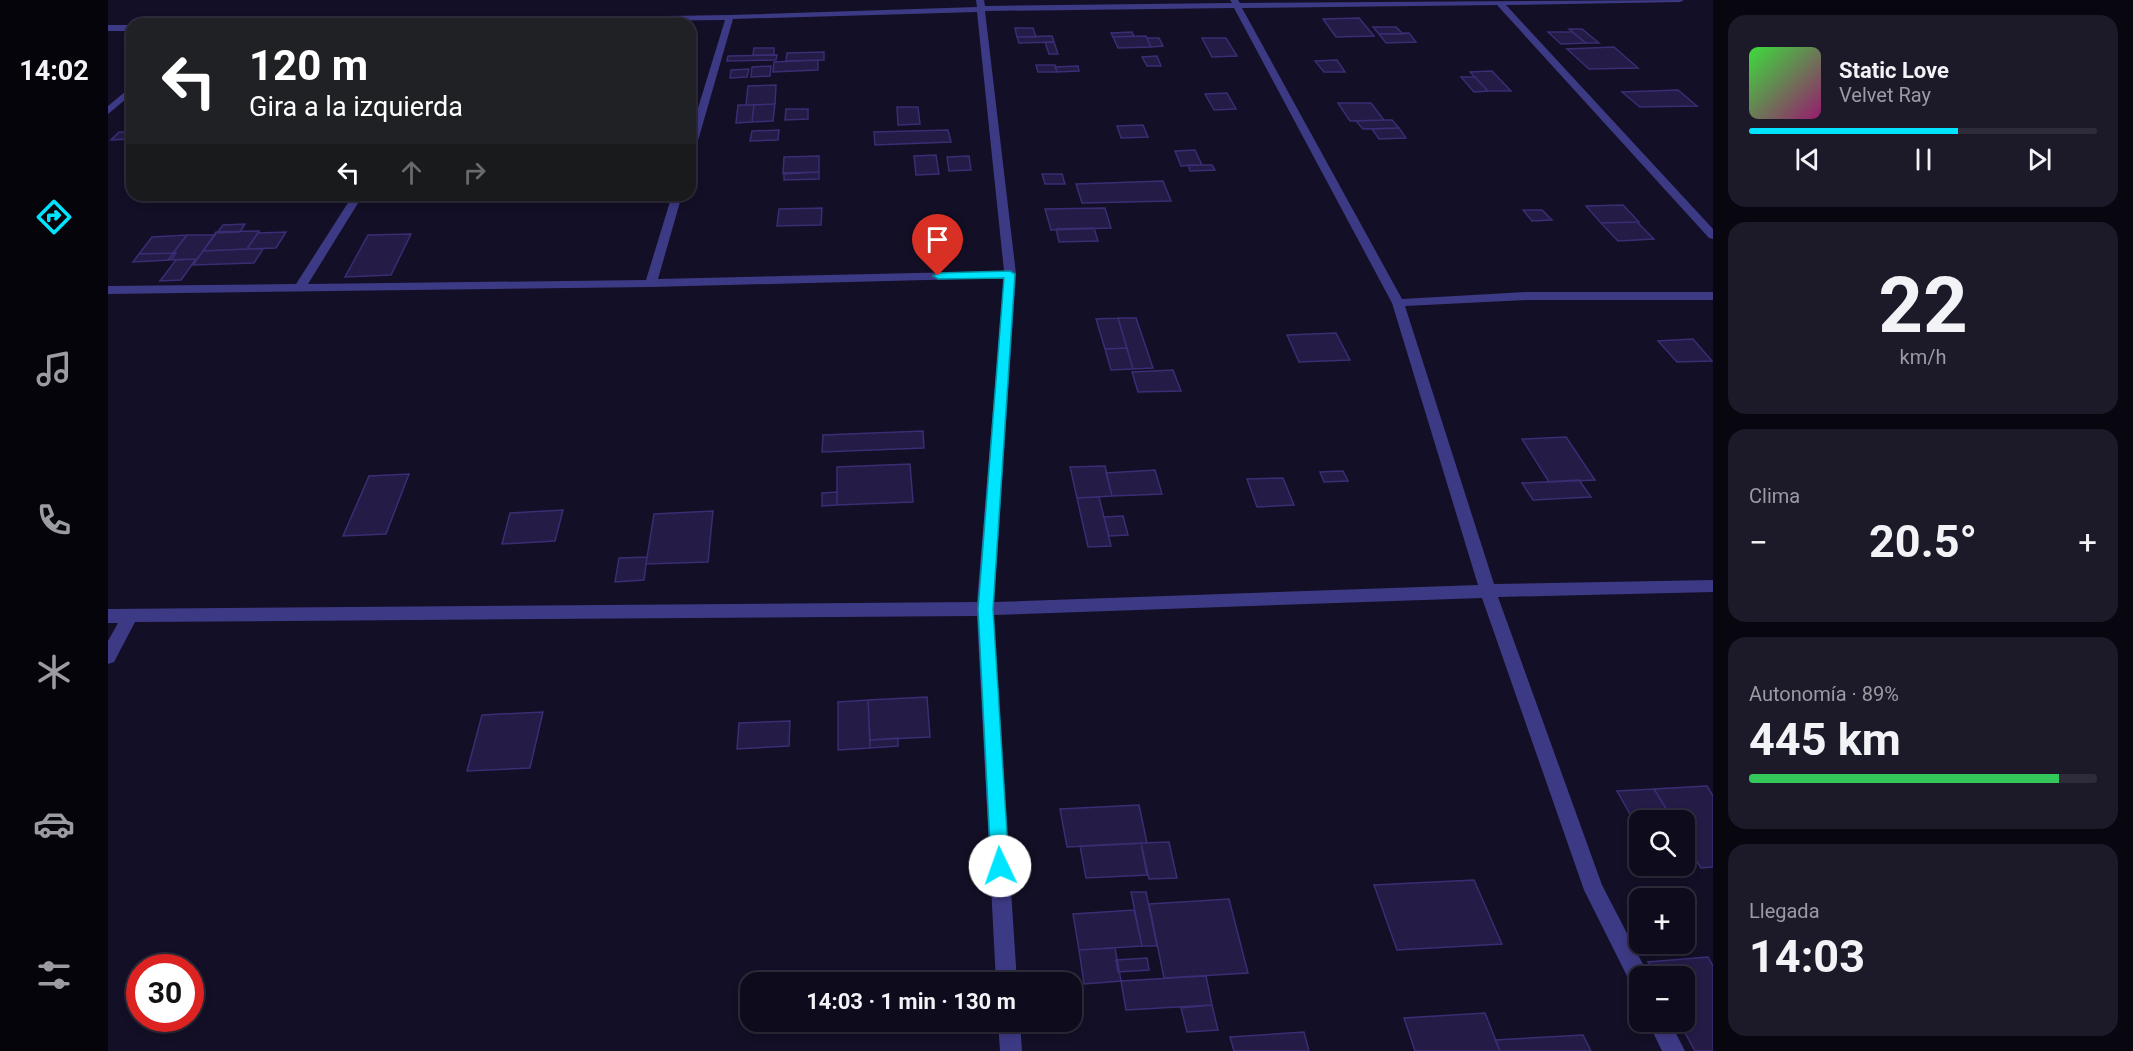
<!DOCTYPE html>
<html lang="es">
<meta charset="utf-8">
<style>
:root{--surface:#0e0b1c;--page:#1c1929;--text:#f1f3f6;--muted:#9b9ba3;--line:#2e2b3b;--accent:#00e5ff}
body{margin:0;font-family:Roboto,sans-serif;background:var(--page);color:var(--text);height:100vh;display:flex;flex-direction:column;font-size:22px;white-space:nowrap}
*{box-sizing:border-box;margin:0}
p{font-size:20px;color:var(--muted)}
.icon{flex:none;width:33px;height:33px;fill:none;stroke:currentColor;stroke-width:2;stroke-linecap:round;stroke-linejoin:round}
.map{position:relative;flex:1;overflow:hidden}
.side{display:flex;flex-direction:column;gap:15px;padding:15px;background:#08060f;width:420px}
.side>*{flex:none}
.banner{position:absolute;left:18px;top:18px;width:570px;height:183px;border-radius:18px;box-shadow:0 3px 9px #0003,0 0 0 2px var(--line);background:#202124;color:#fff;overflow:hidden}
.tools{position:absolute;left:1521px;top:810px;display:grid;gap:12px}
.tools a{display:grid;place-items:center;width:66px;height:66px;border-radius:12px;background:var(--surface);box-shadow:0 3px 9px #0003,0 0 0 2px var(--line);font-size:30px}
.speed{position:absolute;left:18px;top:954px;display:flex;gap:12px;font-size:30px;font-weight:700;text-align:center}
.speed>*{display:grid;place-content:center;width:78px;height:78px;border-radius:50%;background:var(--surface);box-shadow:0 3px 9px #0003,0 0 0 2px var(--line);line-height:1}
.speed .limit{border:9px solid #d22;background:#fff;color:#111}
.pin{position:absolute;display:grid;place-items:center;width:51px;height:51px;color:#fff;margin:-62px -26px;border-radius:50% 50% 50% 0;rotate:-45deg;box-shadow:0 0 6px #0007}
.pin .icon{rotate:45deg}
.me{position:absolute;width:66px;margin:-33px;rotate:357deg;stroke-linejoin:round;filter:drop-shadow(0 0 4px #0008)}
.turn{display:flex;align-items:center;gap:21px;height:126px;padding:0 24px;font-size:27px}
.turn .icon{width:78px;height:78px;stroke-width:2.5}
.turn b{display:block;font-size:42px;line-height:51px}
.lanes{display:flex;align-items:center;height:57px;padding:0 24px;background:#0003;justify-content:center;gap:30px;direction:ltr}
.lanes .off{opacity:.35}
.big{font-size:45px;font-weight:700;line-height:1.1}
.side .widget{flex:1;display:flex;flex-direction:column;justify-content:center;gap:9px;min-width:0;padding:0 21px;border-radius:18px;background:var(--page)}
.side .dial{align-items:center;gap:0}
.dial b{font-size:78px;line-height:1}
.song{display:flex;align-items:center;gap:18px}
.cover{width:72px;height:72px;border-radius:9px;background:linear-gradient(135deg,hsl(120 70% 55%),hsl(320 70% 35%))}
.played{height:6px;border-radius:3px;background:linear-gradient(90deg,var(--accent) 60%,var(--line) 60%)}
.keys{display:flex;justify-content:space-around;direction:ltr}
.heat{display:flex;justify-content:space-between;align-items:center;font-size:33px;direction:ltr}
.charge{height:9px;border-radius:4px;background:linear-gradient(90deg,#34c759 89%,var(--line) 0)}
.trip{position:absolute;left:632px;top:972px;width:342px;height:60px;border-radius:18px;background:var(--surface);box-shadow:0 3px 9px #0003,0 0 0 2px var(--line);font-weight:700;line-height:60px;text-align:center}
main{display:flex;flex:1;min-height:0}
.dock{display:flex;flex-direction:column;width:108px;justify-content:space-around;align-items:center;background:#06040b;color:var(--muted)}
.dock .icon{width:42px;height:42px}
.dock .selected{color:var(--accent)}
.dock b{font-size:27px;color:var(--text)}
.map>svg:first-child{display:block}
.building{fill:#241b47;stroke:#3b2d73;stroke-width:1.5}
.lines{fill:none;stroke-linecap:round;stroke-linejoin:round}
.minor{fill:#3d3a85;fill-rule:evenodd}
.route{fill:#00e5ff;stroke:#0095a6;stroke-width:1.5}
</style>
<main>
<nav class="dock">
<b>14:02</b>
<svg class="icon selected" aria-label="directions" viewBox="0 0 24 24"><path d="M12 3l9 9-9 9-9-9zM9 14v-3h6M13 9l2 2-2 2"/></svg>
<svg class="icon" aria-label="music" viewBox="0 0 24 24"><path d="M9 18V5l10-2v13"/><circle cx="6" cy="18" r="3"/><circle cx="16" cy="16" r="3"/></svg>
<svg class="icon" aria-label="phone" viewBox="0 0 24 24"><path d="M5 4h4l2 5-3 2q2 4 5 5l2-3 5 2v4C11 20 4 13 5 4z"/></svg>
<svg class="icon" aria-label="climate" viewBox="0 0 24 24"><path d="M12 3v18M4 7l16 10M4 17L20 7"/></svg>
<svg class="icon" aria-label="car" viewBox="0 0 24 24"><path d="M5 17H2v-5l4-1 3-4h7l3 4 3 1v5h-3M9 17h6M6 11h13"/><circle cx="7" cy="17" r="2"/><circle cx="17" cy="17" r="2"/></svg>
<svg class="icon" aria-label="filters" viewBox="0 0 24 24"><path d="M4 7h16M4 17h16"/><circle cx="9" cy="7" r="2"/><circle cx="15" cy="17" r="2"/></svg>
</nav>
<div class="map">
<svg width="1605" height="1051" viewBox="0 0 1605 1051">
<rect width="100%" height="100%" fill="#130f26"/>
<path class="building" d="M1251,18l15,18 -38,1 -13,-18z
M1265,27h23l7,7h-24z
M907,28h18l3,9h-19z
M1461,29h13l17,14h-13z
M1024,32l2,4 -21,1 -2,-4z
M1440,32h24l14,11 -25,1z
M1301,33l7,9 -30,1 -7,-9z
M944,36l2,6 -35,1 -2,-6z
M1038,36l5,11 -33,1 -5,-11z
M1039,38h12l4,8 -12,1z
M1094,38h24l11,18 -25,1z
M937,42h9l4,12h-9z
M1506,47l24,21 -49,1 -22,-20z
M646,48h20v7h-21z
M716,52v8l-38,1 1,-8z
M669,55l-1,5 -49,1 1,-5z
M1049,56l4,10h-14l-5,-9z
M710,60v10l-45,2 1,-10z
M1229,60l8,12h-21l-9,-11z
M928,65h19l2,7h-19z
M663,66l-1,10 -19,1 1,-10z
M970,66l1,5 -22,1 -2,-5z
M641,69l-2,8 -17,1 1,-8z
M1384,71l19,20h-23l-18,-19z
M1353,77h14l13,14 -14,1z
M668,85l-1,19 -29,1 2,-19z
M1570,90l19,16 -57,1 -18,-15z
M1119,93l9,16 -22,1 -9,-16z
M1230,103h33l13,17 -34,1z
M667,104l-2,17 -21,1 2,-17z
M630,105h16l-2,17 -16,1z
M789,107h21l2,17 -22,1z
M678,109h22v10l-23,1z
M1276,120h8l7,8 -36,1 -7,-8z
M1035,125l5,12 -27,1 -4,-12z
M1291,128l7,10 -27,1 -7,-10z
M671,130l-1,10 -28,1 2,-10z
M840,130l3,12 -76,3 -1,-13z
M11,132h13v7l-21,1z
M1087,150l7,15 -21,1 -6,-15z
M828,155l3,19 -23,1 -2,-19z
M711,156v16l-36,2 1,-17z
M861,156l2,14 -22,1 -2,-14z
M1080,165h24l3,5 -25,1z
M711,172v7l-35,1v-7z
M934,174h20l3,10h-20z
M1055,181l8,20 -89,2 -6,-19z
M1515,205l16,17 -38,1 -15,-17z
M714,208l-1,17 -44,1 2,-17z
M997,208l6,20 -60,2 -6,-21z
M1415,210h19l10,10 -20,1z
M1529,222l17,17 -36,2 -17,-18z
M137,224l-5,8 -23,1 6,-8z
M986,228l4,13 -39,1 -3,-13z
M151,231l-12,18 -44,2 13,-19z
M178,232l-10,16 -29,1 11,-16z
M303,234l-20,41 -46,2 23,-42z
M79,235h28l-18,24 -29,1z
M79,235l-14,18 -34,1 13,-17z
M139,249h16l-9,14 -61,2 10,-14z
M68,253l-5,7 -38,2 6,-8z
M88,259l-15,21 -21,1 16,-21z
M1010,318h18l17,50 -20,1z
M1010,318l9,30 -22,1 -9,-30z
M1228,333l14,27 -51,2 -12,-27z
M1585,339l19,22 -35,1 -19,-21z
M1019,348l6,21 -22,1 -6,-21z
M1065,370l8,21 -43,1 -6,-20z
M815,431l1,17 -102,4 1,-17z
M1458,437l29,43 -46,2 -27,-43z
M802,464l3,38 -76,3v-38z
M997,466l7,30 -35,2 -7,-31z
M1047,470l7,24 -50,2 -6,-23z
M1235,471l5,10 -24,1 -4,-10z
M301,474l-23,60 -43,2 26,-60z
M1175,478l11,27 -37,2 -10,-28z
M1471,480l12,17 -58,3 -11,-17z
M729,492v13l-15,1v-13z
M991,497l12,49 -23,1 -11,-49z
M455,510l-8,31 -53,3 8,-31z
M605,511l-5,51 -62,2 8,-50z
M1015,516l5,19 -19,1 -5,-19z
M539,557l-3,23 -29,2 4,-24z
M819,697l3,40 -60,3 -2,-40z
M760,700l2,48 -32,2v-48z
M435,712l-13,56 -63,3 15,-56z
M682,721l-1,25 -52,3 2,-26z
M790,738v8l-28,2v-8z
M1599,786l6,10v71l-12,1 -17,-27v-21h-11l-19,-31z
M1546,789l19,31h-33v12l-23,-41z
M1031,805l8,38 -80,4 -7,-38z
M1576,841l12,19 -12,1z
M1061,842l8,36 -28,1 -8,-36z
M1033,843l6,32 -61,3 -6,-32z
M1366,880l28,64 -105,6 -23,-65z
M1023,892h15l11,54h-15z
M1121,899l19,74 -84,5 -15,-74z
M1026,910l8,36 -63,4 -6,-36z
M1007,948l6,33 -37,3 -5,-34z
M1600,957l5,9v85h-18l-16,-29h5v-46h-28l-8,-14z
M1039,958l2,12 -31,2 -2,-12z
M1098,976l6,29 -86,5 -5,-29z
M1104,1005l6,25 -31,2 -6,-24z
M1377,1013l15,38h-85l-11,-33z
M1196,1032l5,19h-75l-4,-14z
M1475,1035l8,16h-91l-5,-11z"/>
<g class="lines">
<path class="minor" d="M868,0h8l1,6 247,-3 -2,-3h8l2,3 444,-3 -4,2 -174,3 207,224v10l-4,-1 -212,-233 -255,3 160,291 126,-7h185v8h-185l-123,6 89,278 219,-4v12l-215,5 104,288 47,91h-9v15l-7,-3 -49,-98 -102,-292 -489,17 24,367h-21l-19,-366 -842,6 -21,40 -6,2v-23l10,-18h-10v-14l869,-7 27,-324 -353,9 -543,7v-8l188,-2 57,-89h10l-55,89 338,-4 26,-85h10l-24,84 346,-8 -27,-259 -244,7 -38,132 -5,3v-20l35,-114 -385,4 4,-3 386,-6 247,-8zM1126,8l158,295 86,282 -484,17 22,-328 -31,-263z
M0,25h24v6h-24z
M24,86v8l-24,20v-8z
M890,1022h22l2,29h-22z
M1540,1022h22l15,29h-23z"/>
</g>
<path class="route" d="M902,271l5,3 -22,335 16,257 -3,6 -6,2 -6,-2 -3,-6 -13,-257 26,-331 -66,1 -5,-3 5,-3z"/>
</svg>
<div class="tools">
<a><svg class="icon" aria-label="search" viewBox="0 0 24 24"><circle cx="10" cy="10" r="6"/><path d="M15 15l6 6"/></svg></a>
<a>+</a>
<a>−</a>
</div>
<div class="speed"><div class="limit">30</div></div>
<div class="pin" style="left:830px;top:276px;background:#d93025"><svg class="icon" aria-label="arrive" viewBox="0 0 24 24"><path d="M6 21V4h12l-3 4 3 4H6"/></svg></div>
<svg class="me" style="left:892px;top:866px" viewBox="-20 -20 40 40"><circle r="19" fill="#fff"/><path d="M0-13L10 11 0 6-10 11z" fill="#00e5ff"/></svg>
<div class="trip">14:03 · 1 min · 130 m</div>
<div class="banner">
<div class="turn"><svg class="icon" aria-label="left" viewBox="0 0 24 24"><path d="M17 20v-9H6M10 6l-5 5 5 5"/></svg><div><b>120 m</b>Gira a la izquierda</div></div>
<div class="lanes"><svg class="icon" aria-label="left" viewBox="0 0 24 24"><path d="M17 20v-9H6M10 6l-5 5 5 5"/></svg><svg class="icon off" aria-label="ahead" viewBox="0 0 24 24"><path d="M12 20V5M6 11l6-6 6 6"/></svg><svg class="icon off" aria-label="right" viewBox="0 0 24 24"><path d="M7 20v-9h11M14 6l5 5-5 5"/></svg></div>
</div>
</div>
<section class="side">
<div class="widget">
<div class="song"><i class="cover"></i><div><b>Static Love</b><p>Velvet Ray</p></div></div>
<div class="played"></div>
<div class="keys"><svg class="icon" aria-label="previous" viewBox="0 0 24 24"><path d="M18 5L8 12l10 7zM5 5v14"/></svg><svg class="icon" aria-label="pause" viewBox="0 0 24 24"><path d="M8 5v14M16 5v14"/></svg><svg class="icon" aria-label="next" viewBox="0 0 24 24"><path d="M6 5l10 7-10 7zM19 5v14"/></svg></div>
</div>
<div class="widget dial"><b>22</b><p>km/h</p></div>
<div class="widget"><p>Clima</p>
<div class="heat"><a>−</a><b class="big">20.5°</b><a>+</a></div>
</div>
<div class="widget"><p>Autonomía · 89%</p><b class="big">445 km</b><div class="charge"></div></div>
<div class="widget"><p>Llegada</p><b class="big">14:03</b></div>
</section>
</main>
